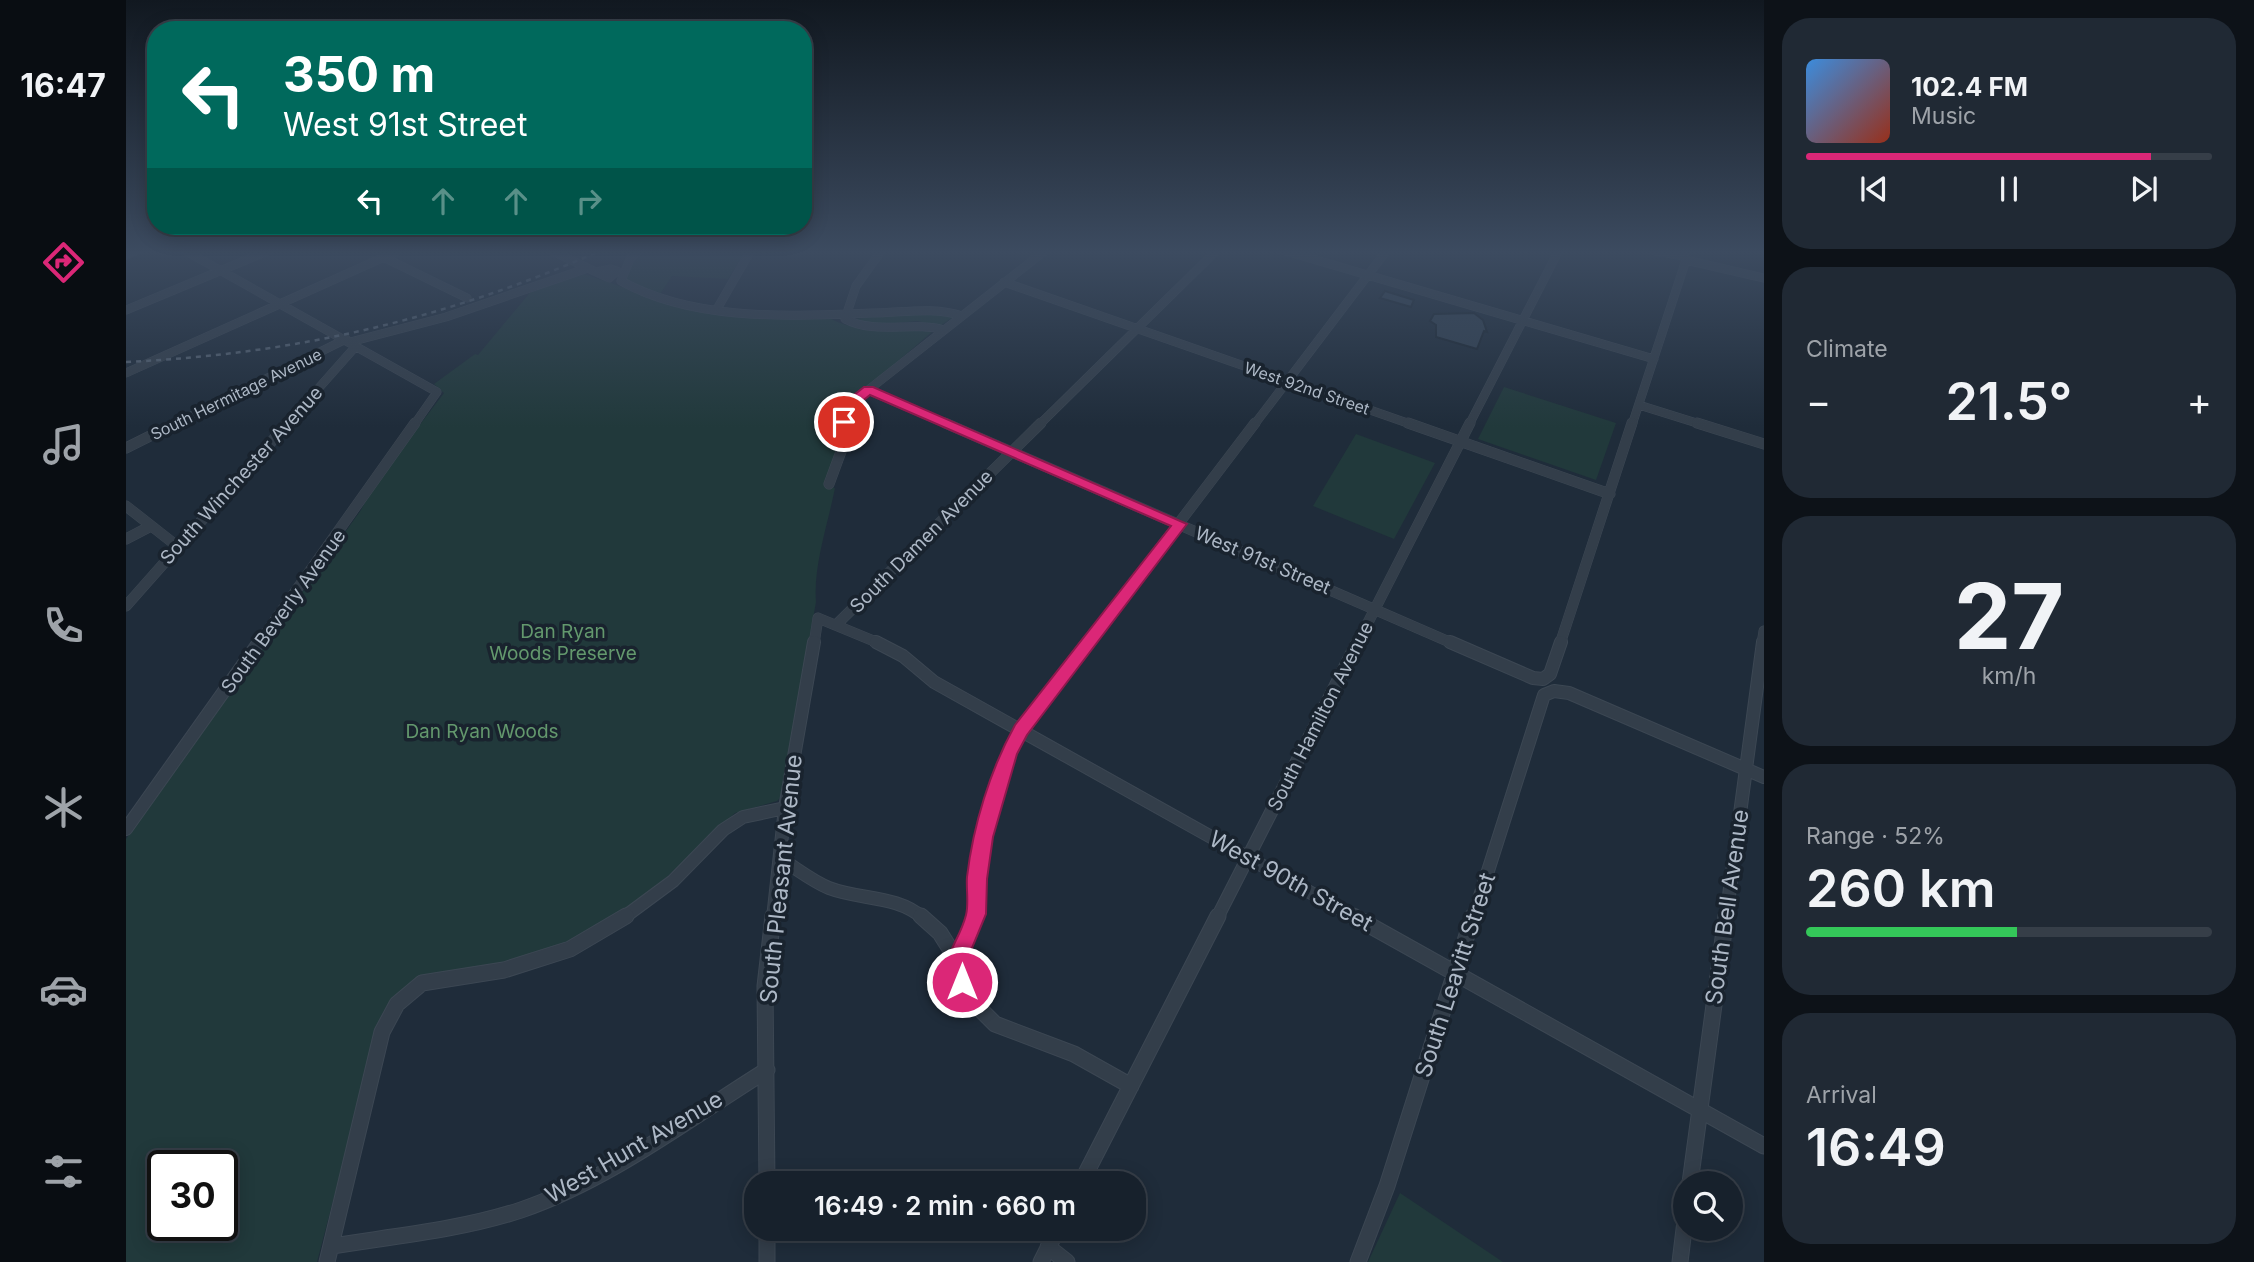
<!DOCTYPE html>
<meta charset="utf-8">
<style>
:root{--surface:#17212c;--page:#202934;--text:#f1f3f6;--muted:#9ea3a9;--line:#363e48;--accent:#db2777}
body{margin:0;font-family:Inter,sans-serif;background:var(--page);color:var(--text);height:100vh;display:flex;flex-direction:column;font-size:26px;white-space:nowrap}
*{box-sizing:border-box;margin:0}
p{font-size:23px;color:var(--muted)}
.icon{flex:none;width:38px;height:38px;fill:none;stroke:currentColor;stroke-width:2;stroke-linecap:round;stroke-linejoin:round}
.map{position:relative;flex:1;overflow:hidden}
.drawer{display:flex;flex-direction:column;gap:18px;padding:18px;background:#0d1218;width:490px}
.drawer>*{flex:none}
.banner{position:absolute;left:21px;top:21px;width:665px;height:214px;border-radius:28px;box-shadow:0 4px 18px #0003,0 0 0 2px var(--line);background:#00695c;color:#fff;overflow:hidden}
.buttons{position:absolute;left:1547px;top:1171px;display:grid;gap:14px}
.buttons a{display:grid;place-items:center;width:70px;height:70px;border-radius:50%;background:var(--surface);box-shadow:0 4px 18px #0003,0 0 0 2px var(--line);font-size:35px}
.speed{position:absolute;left:21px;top:1150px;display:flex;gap:14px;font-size:35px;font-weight:700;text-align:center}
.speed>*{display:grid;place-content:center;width:91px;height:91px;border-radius:50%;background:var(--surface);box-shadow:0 4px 18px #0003,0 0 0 2px var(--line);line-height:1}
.speed .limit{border:4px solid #111;border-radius:10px;background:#fff;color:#111}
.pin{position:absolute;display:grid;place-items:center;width:60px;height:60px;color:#fff;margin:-30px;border:4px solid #fff;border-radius:50%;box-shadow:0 2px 7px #0007}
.me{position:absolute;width:77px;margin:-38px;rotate:0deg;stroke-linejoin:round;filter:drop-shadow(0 0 5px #0008)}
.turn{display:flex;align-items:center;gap:24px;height:147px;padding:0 21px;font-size:32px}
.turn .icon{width:91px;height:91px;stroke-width:2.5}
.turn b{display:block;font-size:49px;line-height:60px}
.lanes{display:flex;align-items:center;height:66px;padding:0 21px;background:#0003;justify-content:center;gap:35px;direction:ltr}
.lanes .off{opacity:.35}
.big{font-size:52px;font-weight:600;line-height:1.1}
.drawer .widget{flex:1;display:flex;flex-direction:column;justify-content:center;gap:10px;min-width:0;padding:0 24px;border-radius:28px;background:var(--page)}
.drawer .dial{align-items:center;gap:0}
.dial b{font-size:91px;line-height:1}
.song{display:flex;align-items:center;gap:21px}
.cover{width:84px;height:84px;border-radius:10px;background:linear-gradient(135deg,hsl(210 70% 55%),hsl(10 70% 35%))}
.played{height:7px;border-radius:4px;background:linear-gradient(90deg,var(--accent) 85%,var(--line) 85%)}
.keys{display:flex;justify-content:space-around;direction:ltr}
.heat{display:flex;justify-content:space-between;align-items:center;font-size:38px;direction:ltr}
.charge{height:10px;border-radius:5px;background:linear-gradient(90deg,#34c759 52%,var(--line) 0)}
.trip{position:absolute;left:618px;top:1171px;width:402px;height:70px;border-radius:28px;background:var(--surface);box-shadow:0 4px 18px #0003,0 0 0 2px var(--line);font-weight:600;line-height:70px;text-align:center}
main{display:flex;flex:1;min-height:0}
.menu{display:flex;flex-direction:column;width:126px;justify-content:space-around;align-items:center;background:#090d12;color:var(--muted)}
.menu .icon{width:49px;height:49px}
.menu .on{color:var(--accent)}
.menu b{font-size:32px;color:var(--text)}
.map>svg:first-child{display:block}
.green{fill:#21393b;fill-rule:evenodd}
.building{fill:#314050;stroke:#1a2530;stroke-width:2}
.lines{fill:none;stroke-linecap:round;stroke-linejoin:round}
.street-far3-casing{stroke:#3c4753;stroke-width:9}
.street-far2-casing{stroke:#3c4753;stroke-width:11}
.street-far1-casing{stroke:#3c4753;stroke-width:14}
.street-casing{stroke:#3c4753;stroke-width:17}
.secondary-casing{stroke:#3c4753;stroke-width:2}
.street-far3{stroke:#333e4a;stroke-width:8}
.street-far2{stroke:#333e4a;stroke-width:10}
.street-far1{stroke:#333e4a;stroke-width:12}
.street{stroke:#333e4a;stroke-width:15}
.secondary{fill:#414d5d;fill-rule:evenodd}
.rail{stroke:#556271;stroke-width:2.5;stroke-dasharray:5 5;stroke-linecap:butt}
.route{fill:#db2777;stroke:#8e194d;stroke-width:2}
.labels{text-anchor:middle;stroke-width:7;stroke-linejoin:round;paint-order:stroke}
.far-street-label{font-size:16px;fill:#adb8c6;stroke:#19232e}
.street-label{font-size:19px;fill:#adb8c6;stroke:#19232e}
.park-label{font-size:19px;fill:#63986d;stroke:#19232e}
.near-street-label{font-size:23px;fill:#adb8c6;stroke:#19232e}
</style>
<main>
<nav class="menu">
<b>16:47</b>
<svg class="icon on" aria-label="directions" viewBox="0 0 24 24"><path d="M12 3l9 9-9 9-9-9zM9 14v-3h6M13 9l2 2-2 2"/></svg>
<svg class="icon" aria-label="music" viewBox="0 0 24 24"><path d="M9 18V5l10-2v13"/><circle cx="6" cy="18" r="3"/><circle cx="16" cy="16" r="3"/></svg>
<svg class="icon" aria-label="phone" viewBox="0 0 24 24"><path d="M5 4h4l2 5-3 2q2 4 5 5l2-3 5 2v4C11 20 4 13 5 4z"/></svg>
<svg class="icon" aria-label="climate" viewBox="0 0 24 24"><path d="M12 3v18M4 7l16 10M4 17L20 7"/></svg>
<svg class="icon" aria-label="car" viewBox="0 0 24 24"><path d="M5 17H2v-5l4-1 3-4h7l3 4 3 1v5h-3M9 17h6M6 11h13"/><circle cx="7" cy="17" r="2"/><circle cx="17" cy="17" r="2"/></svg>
<svg class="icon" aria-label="filters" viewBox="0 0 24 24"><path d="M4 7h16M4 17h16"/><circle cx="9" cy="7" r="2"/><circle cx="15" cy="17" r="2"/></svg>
</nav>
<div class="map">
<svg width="1638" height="1262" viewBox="0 0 1638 1262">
<rect width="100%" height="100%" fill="#1f2c3a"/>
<path class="green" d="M519,250h101l-18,29 -56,-3 -12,18 -35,-13 4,-13z
M458,274l91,31 154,13c32,17 69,11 104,13l-87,75 -10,23 3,18 -15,38 11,3c-7,36 -22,78 -19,114l-35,195 -4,4 -42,12 -84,79 -77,47 -50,20 -102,17 -32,25 -8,13 -65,248h-191v-423l235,-329 12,-24 71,-93 -10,-9 41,-30 3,1 55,-66zM37,1166h59v59h-59z
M803,313l24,4 -13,9 -23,-5 -44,4 -22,-6z
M1378,387l112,36 -20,57 -118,-41z
M1230,434l79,29 -41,76 -81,-33z
M1274,1193l103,69h-135z"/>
<path class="building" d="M1259,291l29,9 -3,7 -31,-9z
M1348,313l9,7 4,12 -3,-1 -7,18 -41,-12v-12l-6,-4 4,-7z"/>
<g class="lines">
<defs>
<path id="street-far3" d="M58,250l253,142 -23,33
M424,250l46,22
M513,250l-9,9 -9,22c74,41 169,35 251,32 30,0 61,-7 90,3
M756,250l-26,36 -11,33c30,16 67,2 99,11
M1156,250l372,109
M1525,250l31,6 5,-6
M257,257l84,41
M485,269l6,2 -8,7 -13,-6z
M878,282l409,143
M591,309l34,-59
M0,310l144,-60
M224,342l96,-25 142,-49
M0,373l274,-123
M742,390l81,35
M1513,405l64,20
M47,425l173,-86
M160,425l70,-79
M715,425l12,-23 193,-152
M913,425l178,-175
M1128,425l133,-175
M1343,425l90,-175
M1506,425l54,-165 78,18"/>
<path id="street-far2" d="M819,423l509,221
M1282,423l202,71
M1571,423l67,21
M716,443l-3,-14 3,-6
M0,448l50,-25
M703,484l17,-46
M0,506l51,40
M0,539l25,-13
M0,606l162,-183
M710,625l205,-202
M132,644l157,-221
M688,644l4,-26 63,26
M961,644l168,-221
M1231,644l113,-221
M1434,644l72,-221
M1636,644l2,-13"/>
<path id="street-far1" d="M750,642l27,14 31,26 422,236
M1324,642l83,36 10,1 7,-5 11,-32
M0,829l133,-187
M655,859c15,9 31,22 48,29 31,12 68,7 94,30
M497,918l50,-37 50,-51 20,-13 42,-9
M647,918l12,-110 29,-166
M848,918l3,-39 17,-85 15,-41 12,-23 67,-88
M1091,918l141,-276
M1347,918l71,-223 10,-4 15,2 195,84
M1600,918l37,-276"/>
<path id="street" d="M795,916l19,17 17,27 14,40 24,24 79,30 57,32
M1227,916l411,230
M831,960l18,-44
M641,1183l-2,-197 8,-70
M955,1183l137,-267
M1564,1183l36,-267
M641,1228v34
M206,1246c63,-10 128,-16 189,-36 88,-30 167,-91 246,-140
M922,1247l19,15
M201,1262l55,-230 15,-28 25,-21 82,-13 66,-21 56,-33
M915,1262l17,-34
M1232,1262l29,-76 86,-270
M1554,1262l5,-41"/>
<path id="secondary" d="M7,250h14l-21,9v-7z"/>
</defs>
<use href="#street-far3" class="street-far3-casing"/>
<use href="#street-far2" class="street-far2-casing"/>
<use href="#street-far1" class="street-far1-casing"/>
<use href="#street" class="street-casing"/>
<use href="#secondary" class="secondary-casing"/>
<use href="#street-far3" class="street-far3"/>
<use href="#street-far2" class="street-far2"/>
<use href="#street-far1" class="street-far1"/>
<use href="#street" class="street"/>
<use href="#secondary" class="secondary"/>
<path class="rail" d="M0,362c170,-8 320,-43 476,-112"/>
</g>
<linearGradient id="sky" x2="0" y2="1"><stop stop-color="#111820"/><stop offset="0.59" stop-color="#3c4b60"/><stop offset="1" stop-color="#3c4b60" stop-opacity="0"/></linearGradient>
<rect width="1638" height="427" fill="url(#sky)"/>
<path class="route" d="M738,387h9l314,137 -160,211 -10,19 -24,83 -6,42 -1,35 -19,46 6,22 -3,8 -8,3 -7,-3c-16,-39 2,-41 11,-75 3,-12 0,-26 1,-38 6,-51 23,-107 48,-152l156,-199 -301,-131 -11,9 -10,20h-9l-2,-2 11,-23z"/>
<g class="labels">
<g class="far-street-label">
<text transform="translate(1181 388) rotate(19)" y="6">West 92nd Street</text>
<text transform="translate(110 394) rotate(-26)" y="6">South Hermitage Avenue</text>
</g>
<g class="street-label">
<text transform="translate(115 475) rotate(-48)" y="7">South Winchester Avenue</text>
<text transform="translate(795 541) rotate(-45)" y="7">South Damen Avenue</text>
<text transform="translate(1137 560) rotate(23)" y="7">West 91st Street</text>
<text transform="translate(157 611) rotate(-54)" y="7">South Beverly Avenue</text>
<text transform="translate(1194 716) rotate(-63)" y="7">South Hamilton Avenue</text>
</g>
<g class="park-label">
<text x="437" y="638">Dan Ryan<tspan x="437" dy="22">Woods Preserve</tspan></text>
<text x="356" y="738">Dan Ryan Woods</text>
</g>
<g class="near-street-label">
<text transform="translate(655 879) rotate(-84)" y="8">South Pleasant Avenue</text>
<text transform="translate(1165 881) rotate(29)" y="8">West 90th Street</text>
<text transform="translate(1601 907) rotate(-82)" y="8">South Bell Avenue</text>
<text transform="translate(1329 975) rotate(-72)" y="8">South Leavitt Street</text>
<text transform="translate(508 1147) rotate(-30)" y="8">West Hunt Avenue</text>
</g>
</g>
</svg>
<div class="buttons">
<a><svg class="icon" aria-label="search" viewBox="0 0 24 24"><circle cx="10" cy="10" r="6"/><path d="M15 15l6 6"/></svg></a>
</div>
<div class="speed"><div class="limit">30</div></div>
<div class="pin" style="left:718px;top:422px;background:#d93025"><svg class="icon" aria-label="arrive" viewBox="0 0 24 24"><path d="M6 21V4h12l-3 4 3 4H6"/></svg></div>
<svg class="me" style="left:836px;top:982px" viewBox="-20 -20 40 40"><circle r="17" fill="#db2777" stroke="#fff" stroke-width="3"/><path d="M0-11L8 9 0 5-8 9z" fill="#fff"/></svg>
<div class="trip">16:49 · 2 min · 660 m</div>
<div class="banner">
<div class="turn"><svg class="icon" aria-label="left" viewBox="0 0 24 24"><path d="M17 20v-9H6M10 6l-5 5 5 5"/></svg><div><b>350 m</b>West 91st Street</div></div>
<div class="lanes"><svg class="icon" aria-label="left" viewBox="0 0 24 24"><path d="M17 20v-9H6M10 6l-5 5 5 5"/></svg><svg class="icon off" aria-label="ahead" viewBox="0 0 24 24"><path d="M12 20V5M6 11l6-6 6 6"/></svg><svg class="icon off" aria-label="ahead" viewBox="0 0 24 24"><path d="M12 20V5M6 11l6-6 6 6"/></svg><svg class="icon off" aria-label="right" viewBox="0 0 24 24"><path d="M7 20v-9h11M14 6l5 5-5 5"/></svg></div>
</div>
</div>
<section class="drawer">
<div class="widget">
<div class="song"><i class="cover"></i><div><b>102.4 FM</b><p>Music</p></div></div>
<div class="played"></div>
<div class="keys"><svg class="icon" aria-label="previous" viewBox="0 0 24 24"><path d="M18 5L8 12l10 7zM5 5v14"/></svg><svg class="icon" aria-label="pause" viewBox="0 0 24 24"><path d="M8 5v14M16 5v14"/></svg><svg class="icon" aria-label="next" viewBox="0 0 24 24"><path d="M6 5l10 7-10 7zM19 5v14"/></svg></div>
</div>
<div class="widget"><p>Climate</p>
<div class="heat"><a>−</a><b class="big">21.5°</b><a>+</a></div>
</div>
<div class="widget dial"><b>27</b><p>km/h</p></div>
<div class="widget"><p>Range · 52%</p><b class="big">260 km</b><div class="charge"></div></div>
<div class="widget"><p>Arrival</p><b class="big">16:49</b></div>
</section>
</main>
